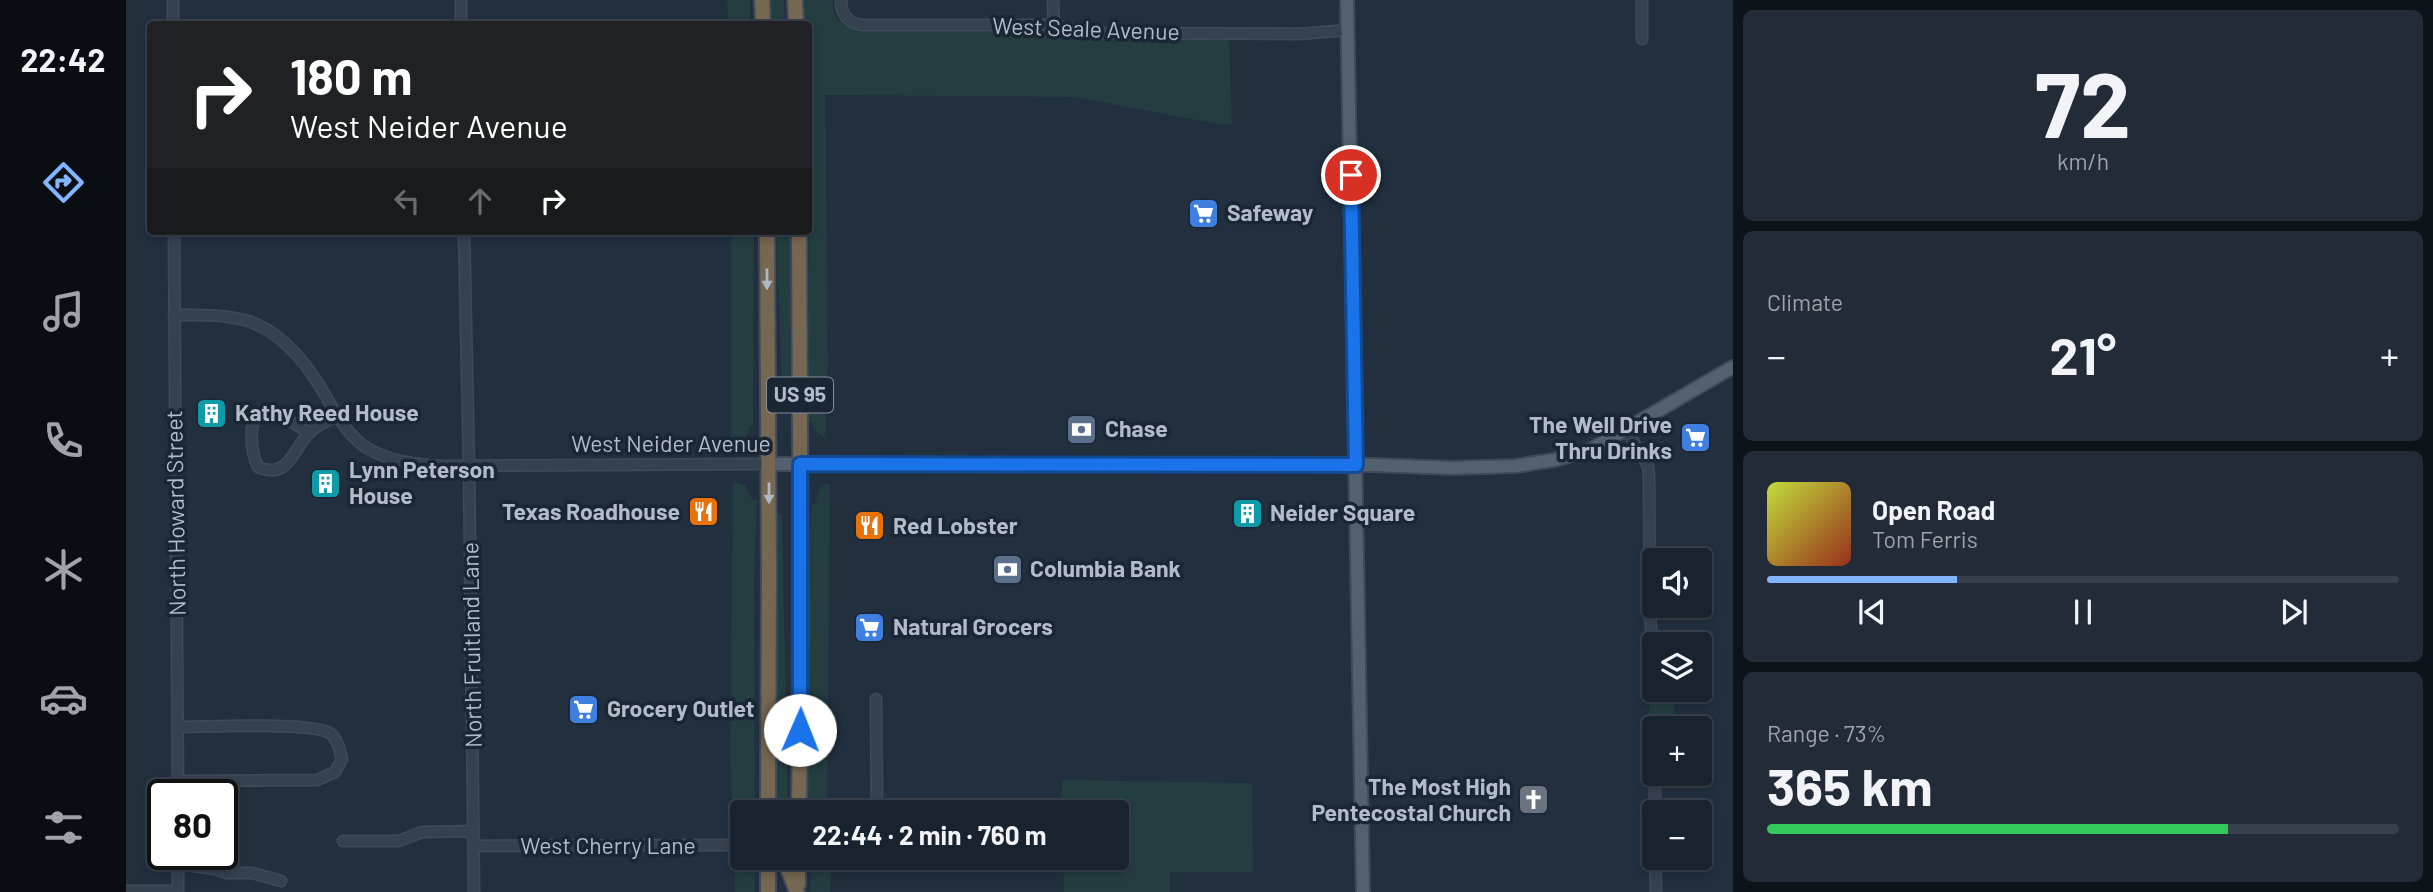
<!DOCTYPE html>
<meta charset="utf-8">
<style>
:root{--surface:#19232f;--page:#222b37;--text:#f1f3f6;--muted:#9fa4aa;--line:#37404b;--accent:#82b4ff}
body{margin:0;font-family:Barlow,sans-serif;background:var(--page);color:var(--text);height:100vh;display:flex;flex-direction:column;font-size:26px;white-space:nowrap}
*{box-sizing:border-box;margin:0}
p{font-size:23px;color:var(--muted)}
.icon{flex:none;width:38px;height:38px;fill:none;stroke:currentColor;stroke-width:2;stroke-linecap:round;stroke-linejoin:round}
.map{position:relative;flex:1;overflow:hidden}
.panel{display:flex;flex-direction:column;gap:10px;padding:10px;background:#0e131a;width:700px}
.panel>*{flex:none}
.guide{position:absolute;left:21px;top:21px;width:665px;height:214px;border-radius:7px;box-shadow:0 4px 10px #0003,0 0 0 2px var(--line);background:#202124;color:#fff;overflow:hidden}
.tools{position:absolute;left:1516px;top:548px;display:grid;gap:14px}
.tools a{display:grid;place-items:center;width:70px;height:70px;border-radius:7px;background:var(--surface);box-shadow:0 4px 10px #0003,0 0 0 2px var(--line);font-size:35px}
.speed{position:absolute;left:21px;top:779px;display:flex;gap:14px;font-size:35px;font-weight:700;text-align:center}
.speed>*{display:grid;place-content:center;width:91px;height:91px;border-radius:50%;background:var(--surface);box-shadow:0 4px 10px #0003,0 0 0 2px var(--line);line-height:1}
.speed .limit{border:4px solid #111;border-radius:10px;background:#fff;color:#111}
.pin{position:absolute;display:grid;place-items:center;width:60px;height:60px;color:#fff;margin:-30px;border:4px solid #fff;border-radius:50%;box-shadow:0 2px 7px #0007}
.me{position:absolute;width:77px;margin:-38px;rotate:1deg;stroke-linejoin:round;filter:drop-shadow(0 0 5px #0008)}
.turn{display:flex;align-items:center;gap:24px;height:147px;padding:0 28px;font-size:32px}
.turn .icon{width:91px;height:91px;stroke-width:2.5}
.turn b{display:block;font-size:49px;line-height:60px}
.lanes{display:flex;align-items:center;height:66px;padding:0 28px;background:#0003;justify-content:center;gap:35px;direction:ltr}
.lanes .off{opacity:.35}
.big{font-size:52px;font-weight:700;line-height:1.1}
.panel .card{flex:1;display:flex;flex-direction:column;justify-content:center;gap:10px;min-width:0;padding:0 24px;border-radius:10px;background:var(--page)}
.panel .dial{align-items:center;gap:0}
.dial b{font-size:91px;line-height:1}
.song{display:flex;align-items:center;gap:21px}
.cover{width:84px;height:84px;border-radius:10px;background:linear-gradient(135deg,hsl(70 70% 55%),hsl(10 70% 35%))}
.played{height:7px;border-radius:4px;background:linear-gradient(90deg,var(--accent) 30%,var(--line) 30%)}
.keys{display:flex;justify-content:space-around;direction:ltr}
.heat{display:flex;justify-content:space-between;align-items:center;font-size:38px;direction:ltr}
.charge{height:10px;border-radius:5px;background:linear-gradient(90deg,#34c759 73%,var(--line) 0)}
.trip{position:absolute;left:604px;top:800px;width:399px;height:70px;border-radius:7px;background:var(--surface);box-shadow:0 4px 10px #0003,0 0 0 2px var(--line);font-weight:700;line-height:70px;text-align:center}
main{display:flex;flex:1;min-height:0}
.dock{display:flex;flex-direction:column;width:126px;justify-content:space-around;align-items:center;background:#0a0e13;color:var(--muted)}
.dock .icon{width:49px;height:49px}
.dock .active{color:var(--accent)}
.dock b{font-size:32px;color:var(--text)}
.map>svg:first-child{display:block}
.green{fill:#233d40}
.lines{fill:none;stroke-linecap:round;stroke-linejoin:round}
.minor-casing{stroke:#3f4a58;stroke-width:13}
.major-casing{stroke:#3f4a58;stroke-width:16}
.highway-casing{stroke:#414b5a;stroke-width:18}
.minor{stroke:#36414f;stroke-width:10}
.major{stroke:#53606f;stroke-width:12}
.highway{stroke:#766752;stroke-width:14}
.oneway{fill:#aeb7c4}
.route-casing{stroke:#114b97;stroke-width:18}
.route{stroke:#1a73e8;stroke-width:12}
.labels{text-anchor:middle;stroke-width:7;stroke-linejoin:round;paint-order:stroke}
.shield{fill:#1b2634;stroke:#848e9d;stroke-width:2}
.shield-label{font-size:21px;font-weight:bold;fill:#b1bbca}
.street-label{font-size:23px;fill:#b1bbca;stroke:#1b2634}
.poi-label{font-size:23px;font-weight:bold;fill:#b1bbca;stroke:#1b2634;text-anchor:start}
</style>
<main>
<nav class="dock">
<b>22:42</b>
<svg class="icon active" aria-label="directions" viewBox="0 0 24 24"><path d="M12 3l9 9-9 9-9-9zM9 14v-3h6M13 9l2 2-2 2"/></svg>
<svg class="icon" aria-label="music" viewBox="0 0 24 24"><path d="M9 18V5l10-2v13"/><circle cx="6" cy="18" r="3"/><circle cx="16" cy="16" r="3"/></svg>
<svg class="icon" aria-label="phone" viewBox="0 0 24 24"><path d="M5 4h4l2 5-3 2q2 4 5 5l2-3 5 2v4C11 20 4 13 5 4z"/></svg>
<svg class="icon" aria-label="climate" viewBox="0 0 24 24"><path d="M12 3v18M4 7l16 10M4 17L20 7"/></svg>
<svg class="icon" aria-label="car" viewBox="0 0 24 24"><path d="M5 17H2v-5l4-1 3-4h7l3 4 3 1v5h-3M9 17h6M6 11h13"/><circle cx="7" cy="17" r="2"/><circle cx="17" cy="17" r="2"/></svg>
<svg class="icon" aria-label="filters" viewBox="0 0 24 24"><path d="M4 7h16M4 17h16"/><circle cx="9" cy="7" r="2"/><circle cx="15" cy="17" r="2"/></svg>
</nav>
<div class="map">
<svg width="1607" height="892" viewBox="0 0 1607 892">
<rect width="100%" height="100%" fill="#212f3f"/>
<path class="green" d="M601,0h23v24h-22z
M641,0h17l1,24h-18z
M676,0h31c0,21 10,27 29,30h180l54,8 133,-1 3,87h-14l-145,-27 -248,-2 3,276 -7,30 4,5 1,33 -12,-9 -2,-8h-3l-1,-398h-5z
M605,231h23v14l-1,181h-3l-5,13 -14,7z
M650,231h14v179l-2,2 -5,-3z
M607,482l12,3 8,15h4l-3,77 1,235h-13v23l-9,1 -3,-82z
M704,483l-3,329h-20l4,-307 5,-2c1,-10 3,-18 14,-20z
M652,514h3l1,3 6,295h-11l-4,-51 1,-240z
M1548,691v37h-20v46h21v4l-30,1 5,-77 16,-10z
M936,780l190,3 1,89h-83v20h-106l-1,-34h53v-46h-54z
M609,853h7v5h12l1,34h-20z
M689,858h16l-1,34h-20l1,-25z"/>
<g class="lines">
<defs>
<path id="minor" d="M47,0v24
M335,0v24
M715,0c0,16 7,23 22,25h191l38,8 207,1 49,-4
M927,0l1,25
M1516,0v39
M48,231l4,563
M338,231l5,235 5,426
M48,315c25,0 50,-1 74,6 27,9 50,32 65,55 18,25 27,54 54,72 23,14 52,17 78,18l323,-2
M1501,431l21,35 1,10 1,139 4,51
M182,432l-35,-21 -15,2c-10,14 -7,39 0,54 29,13 35,-16 50,-33 6,-8 20,-13 29,-18
M750,699l1,113
M52,727c27,0 137,-6 153,7 7,6 9,17 11,25l-7,13 -18,8 -139,1
M1529,782v30
M217,841h56l23,-9 52,-1
M348,846l268,-1
M52,854v38
M1529,858l1,34
M52,864l37,5 12,4h25l29,8
M0,891h52"/>
<path id="major" d="M1221,0l16,892
M642,464l606,1 78,3 63,-2 39,-6 36,-10 143,-83"/>
<path id="highway" d="M636,0l1,24
M669,0l1,24
M641,231l2,343 -1,238
M673,812l2,-191 -2,-390
M642,858v34
M658,858l13,34
M672,884v-26"/>
</defs>
<use href="#minor" class="minor-casing"/>
<use href="#major" class="major-casing"/>
<use href="#highway" class="highway-casing"/>
<use href="#minor" class="minor"/>
<use href="#major" class="major"/>
<use href="#highway" class="highway"/>
</g>
<defs><path id="oneway-solid" d="M-6-.8H1V-3.2L6.5 0L1 3.2V.8H-6Z" transform="scale(1.75)"/></defs>
<g class="oneway">
<use href="#oneway-solid" transform="translate(641 279) rotate(90)"/>
<use href="#oneway-solid" transform="translate(643 493) rotate(90)"/>
</g>
<g class="lines">
<defs>
<path id="route" d="M674,730v-266l556,1 -5,-290"/>
</defs>
<use href="#route" class="route-casing"/>
<use href="#route" class="route"/>
</g>
<defs>
<symbol id="supermarket-square" viewBox="-11 -11 22 22"><rect x="-9" y="-9" width="18" height="18" rx="4" fill="#3f7fe0" stroke="#1b2634"/><path d="M-6-5.5h2.5l.6 2H6L4.5 2H-2.5L-4.4-4H-6ZM-1.5 3.2a1.3 1.3 0 1 0 .1 0ZM3 3.2a1.3 1.3 0 1 0 .1 0Z" fill="#fff"/></symbol>
<symbol id="building-square" viewBox="-11 -11 22 22"><rect x="-9" y="-9" width="18" height="18" rx="4" fill="#0f9aa8" stroke="#1b2634"/><path d="M-4-6H4V6H1V3H-1V6H-4ZM-2.5-4.3h1.7v1.8h-1.7ZM.8-4.3h1.7v1.8H.8ZM-2.5-1h1.7V.8h-1.7ZM.8-1h1.7V.8H.8Z" fill="#fff"/></symbol>
<symbol id="bank-square" viewBox="-11 -11 22 22"><rect x="-9" y="-9" width="18" height="18" rx="4" fill="#5c6f8a" stroke="#1b2634"/><path d="M-6-4H6V4H-6ZM0-2.3a2.3 2.3 0 1 0 0 4.6a2.3 2.3 0 1 0 0-4.6Z" fill="#fff"/></symbol>
<symbol id="restaurant-square" viewBox="-11 -11 22 22"><rect x="-9" y="-9" width="18" height="18" rx="4" fill="#e8710a" stroke="#1b2634"/><path d="M-5-6h1v4h1v-4h1v4h1v-4h1v5L-1.5 .5V6h-2V.5L-5-1ZM5-6V6H3V1.5H1.5Q1.5-4 5-6Z" fill="#fff"/></symbol>
<symbol id="church-square" viewBox="-11 -11 22 22"><rect x="-9" y="-9" width="18" height="18" rx="4" fill="#6b7280" stroke="#1b2634"/><path d="M-1.2-6h2.4v3.5h3.3v2.4h-3.3V6h-2.4V-.1h-3.3v-2.4h3.3Z" fill="#fff"/></symbol>
</defs>
<g fill-rule="evenodd">
<use href="#supermarket-square" x="1060" y="196" width="35" height="35"/>
<use href="#building-square" x="68" y="396" width="35" height="35"/>
<use href="#bank-square" x="938" y="412" width="35" height="35"/>
<use href="#supermarket-square" x="1552" y="420" width="35" height="35"/>
<use href="#building-square" x="182" y="466" width="35" height="35"/>
<use href="#restaurant-square" x="560" y="494" width="35" height="35"/>
<use href="#building-square" x="1104" y="496" width="35" height="35"/>
<use href="#restaurant-square" x="726" y="508" width="35" height="35"/>
<use href="#bank-square" x="864" y="552" width="35" height="35"/>
<use href="#supermarket-square" x="726" y="610" width="35" height="35"/>
<use href="#supermarket-square" x="440" y="692" width="35" height="35"/>
<use href="#church-square" x="1390" y="782" width="35" height="35"/>
</g>
<g class="labels">
<rect class="shield" x="641" y="377.5" width="66" height="35" rx="5"/>
<g class="shield-label">
<text x="674" y="402">US 95</text>
</g>
<g class="street-label">
<text transform="translate(960 29) rotate(2)" y="8">West Seale Avenue</text>
<text x="545" y="452">West Neider Avenue</text>
<text transform="translate(50 513) rotate(-91)" y="8">North Howard Street</text>
<text transform="translate(346 645) rotate(-91)" y="8">North Fruitland Lane</text>
<text x="482" y="854">West Cherry Lane</text>
</g>
<g class="poi-label">
<text x="1101" y="221">Safeway</text>
<text x="109" y="421">Kathy Reed House</text>
<text x="1546" y="433" text-anchor="end">The Well Drive<tspan x="1546" dy="26">Thru Drinks</tspan></text>
<text x="979" y="437">Chase</text>
<text x="223" y="478">Lynn Peterson<tspan x="223" dy="26">House</tspan></text>
<text x="554" y="520" text-anchor="end">Texas Roadhouse</text>
<text x="1144" y="521">Neider Square</text>
<text x="767" y="534">Red Lobster</text>
<text x="904" y="577">Columbia Bank</text>
<text x="767" y="635">Natural Grocers</text>
<text x="481" y="717">Grocery Outlet</text>
<text x="1385" y="795" text-anchor="end">The Most High<tspan x="1385" dy="26">Pentecostal Church</tspan></text>
</g>
</g>
</svg>
<div class="tools">
<a><svg class="icon" aria-label="sound" viewBox="0 0 24 24"><path d="M4 9h4l5-4v14l-5-4H4zM17 9q2 3 0 6"/></svg></a>
<a><svg class="icon" aria-label="layers" viewBox="0 0 24 24"><path d="M12 4l9 5-9 5-9-5zM3 14l9 5 9-5"/></svg></a>
<a>+</a>
<a>−</a>
</div>
<div class="speed"><div class="limit">80</div></div>
<div class="pin" style="left:1225px;top:175px;background:#d93025"><svg class="icon" aria-label="arrive" viewBox="0 0 24 24"><path d="M6 21V4h12l-3 4 3 4H6"/></svg></div>
<svg class="me" style="left:674px;top:730px" viewBox="-20 -20 40 40"><circle r="19" fill="#fff"/><path d="M0-13L10 11 0 6-10 11z" fill="#1a73e8"/></svg>
<div class="trip">22:44 · 2 min · 760 m</div>
<div class="guide">
<div class="turn"><svg class="icon" aria-label="right" viewBox="0 0 24 24"><path d="M7 20v-9h11M14 6l5 5-5 5"/></svg><div><b>180 m</b>West Neider Avenue</div></div>
<div class="lanes"><svg class="icon off" aria-label="left" viewBox="0 0 24 24"><path d="M17 20v-9H6M10 6l-5 5 5 5"/></svg><svg class="icon off" aria-label="ahead" viewBox="0 0 24 24"><path d="M12 20V5M6 11l6-6 6 6"/></svg><svg class="icon" aria-label="right" viewBox="0 0 24 24"><path d="M7 20v-9h11M14 6l5 5-5 5"/></svg></div>
</div>
</div>
<section class="panel">
<div class="card dial"><b>72</b><p>km/h</p></div>
<div class="card"><p>Climate</p>
<div class="heat"><a>−</a><b class="big">21°</b><a>+</a></div>
</div>
<div class="card">
<div class="song"><i class="cover"></i><div><b>Open Road</b><p>Tom Ferris</p></div></div>
<div class="played"></div>
<div class="keys"><svg class="icon" aria-label="previous" viewBox="0 0 24 24"><path d="M18 5L8 12l10 7zM5 5v14"/></svg><svg class="icon" aria-label="pause" viewBox="0 0 24 24"><path d="M8 5v14M16 5v14"/></svg><svg class="icon" aria-label="next" viewBox="0 0 24 24"><path d="M6 5l10 7-10 7zM19 5v14"/></svg></div>
</div>
<div class="card"><p>Range · 73%</p><b class="big">365 km</b><div class="charge"></div></div>
</section>
</main>
